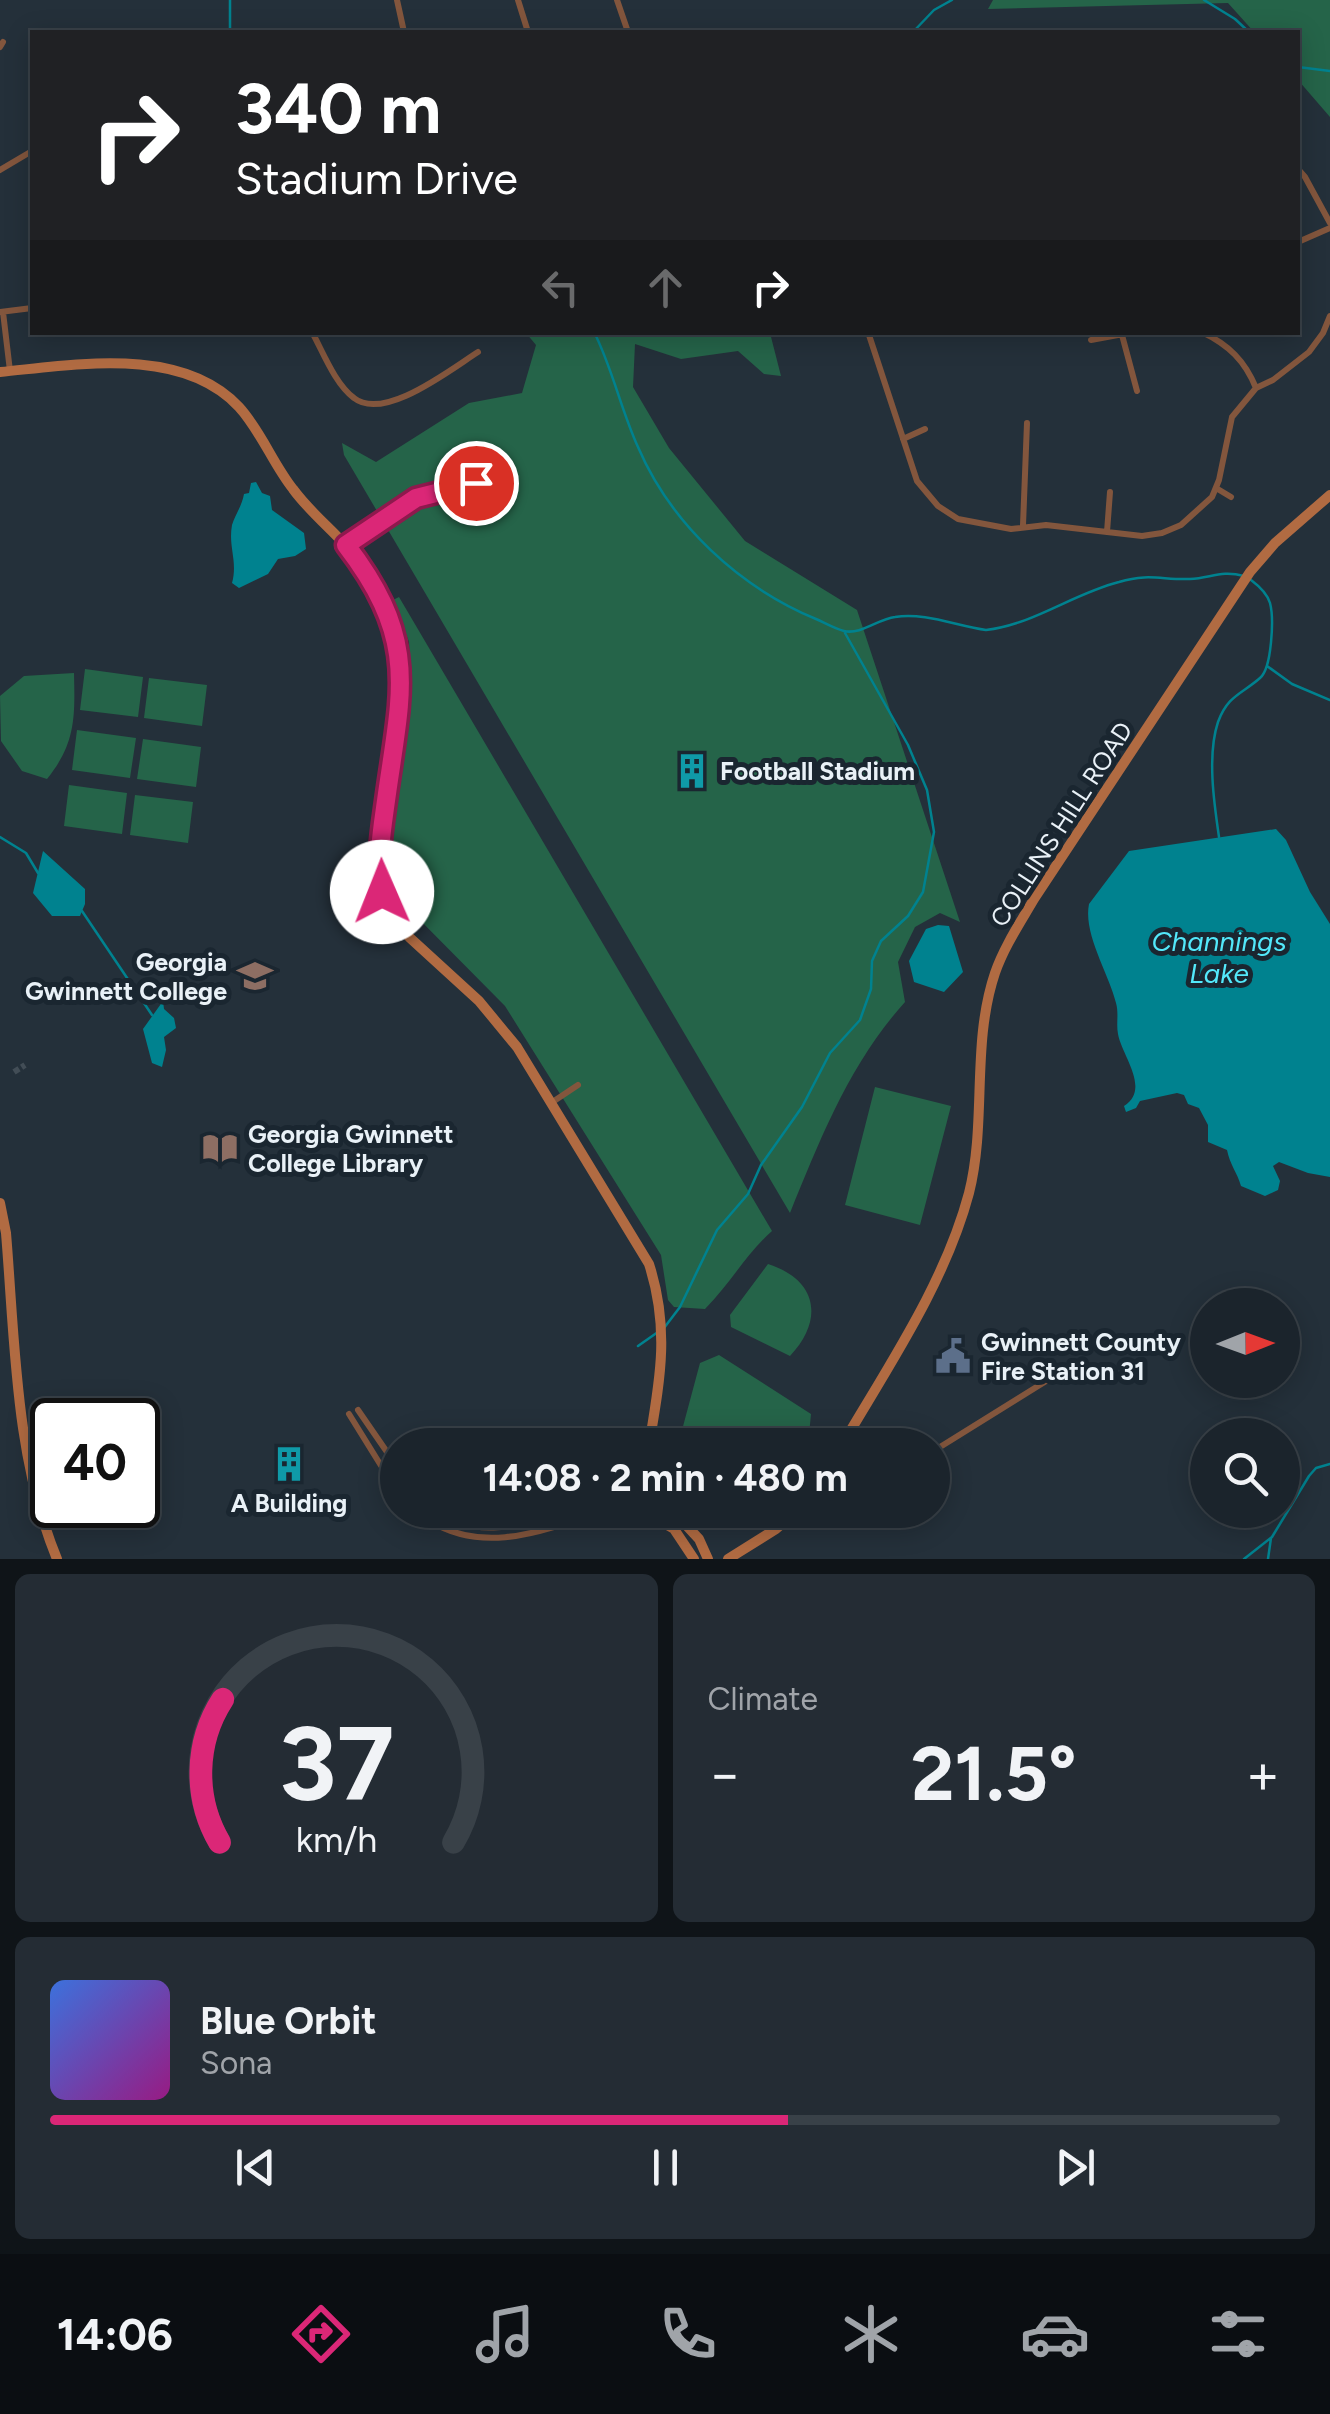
<!DOCTYPE html>
<meta charset="utf-8">
<style>
:root{--surface:#1b242c;--page:#242c34;--text:#f1f3f6;--muted:#a0a4a9;--line:#394148;--accent:#db2777}
body{margin:0;font-family:Figtree,sans-serif;background:var(--page);color:var(--text);height:100vh;display:flex;flex-direction:column;font-size:38px;white-space:nowrap}
*{box-sizing:border-box;margin:0}
p{font-size:32px;color:var(--muted)}
.icon{flex:none;width:55px;height:55px;fill:none;stroke:currentColor;stroke-width:2;stroke-linecap:round;stroke-linejoin:round}
.map{position:relative;height:1559px;overflow:hidden}
.side{display:flex;flex-direction:column;gap:15px;padding:15px;background:#0f1418;flex:1}
.side>*{flex:none}
.banner{position:absolute;left:30px;top:30px;width:1270px;height:305px;border-radius:0px;box-shadow:0 5px 25px #0003,0 0 0 2px var(--line);background:#202124;color:#fff;overflow:hidden}
.needle{width:65px;rotate:89deg}
.fabs{position:absolute;left:1190px;top:1288px;display:grid;gap:20px}
.fabs a{display:grid;place-items:center;width:110px;height:110px;border-radius:50%;background:var(--surface);box-shadow:0 5px 25px #0003,0 0 0 2px var(--line);font-size:50px}
.speed{position:absolute;left:30px;top:1398px;display:flex;gap:20px;font-size:50px;font-weight:700;text-align:center}
.speed>*{display:grid;place-content:center;width:130px;height:130px;border-radius:50%;background:var(--surface);box-shadow:0 5px 25px #0003,0 0 0 2px var(--line);line-height:1}
.speed .limit{border:5px solid #111;border-radius:15px;background:#fff;color:#111}
.pin{position:absolute;display:grid;place-items:center;width:85px;height:85px;color:#fff;margin:-42px;border:5px solid #fff;border-radius:50%;box-shadow:0 2px 10px #0007}
.me{position:absolute;width:110px;margin:-55px;rotate:359deg;stroke-linejoin:round;filter:drop-shadow(0 0 8px #0008)}
.turn{display:flex;align-items:center;gap:35px;height:210px;padding:0 40px;font-size:45px}
.turn .icon{width:130px;height:130px;stroke-width:2.5}
.turn b{display:block;font-size:70px;line-height:85px}
.lanes{display:flex;align-items:center;height:95px;padding:0 40px;background:#0003;justify-content:center;gap:50px;direction:ltr}
.lanes .off{opacity:.35}
.big{font-size:75px;font-weight:700;line-height:1.1}
.side .card{flex:1;display:flex;flex-direction:column;justify-content:center;gap:15px;min-width:0;padding:0 35px;border-radius:15px;background:var(--page)}
.side .dial{align-items:center;gap:0}
.dial svg{height:260px;overflow:visible;fill:none;stroke:var(--line);stroke-width:7;stroke-linecap:round;text-anchor:middle}
.dial text{fill:var(--text);stroke:none}
.song{display:flex;align-items:center;gap:30px}
.cover{width:120px;height:120px;border-radius:15px;background:linear-gradient(135deg,hsl(220 70% 55%),hsl(310 70% 35%))}
.played{height:10px;border-radius:5px;background:linear-gradient(90deg,var(--accent) 60%,var(--line) 60%)}
.keys{display:flex;justify-content:space-around;direction:ltr}
.heat{display:flex;justify-content:space-between;align-items:center;font-size:55px;direction:ltr}
.side .tiles{flex:1;display:grid;gap:15px;grid-template-columns:1fr 1fr}
.card:last-child{grid-column:span 2}
.trip{position:absolute;left:380px;top:1428px;width:570px;height:100px;border-radius:50px;background:var(--surface);box-shadow:0 5px 25px #0003,0 0 0 2px var(--line);font-weight:700;line-height:100px;text-align:center}
.menu{display:flex;height:160px;justify-content:space-around;align-items:center;background:#0b0e12;color:var(--muted)}
.menu .icon{width:70px;height:70px}
.menu .on{color:var(--accent)}
.menu b{font-size:45px;color:var(--text)}
.map>svg:first-child{display:block}
.green{fill:#256449}
.water{fill:#00828f}
.lines{fill:none;stroke-linecap:round;stroke-linejoin:round}
.stream{stroke:#00828f;stroke-width:2.5}
.street-tunnel{stroke:#424d56;stroke-width:6;stroke-dasharray:6 3;stroke-linecap:butt}
.street{stroke:#83563d;stroke-width:6}
.secondary{stroke:#b16b42;stroke-width:10}
.route-casing{stroke:#8e194d;stroke-width:25}
.route{stroke:#db2777;stroke-width:18}
.labels{text-anchor:middle;stroke-width:10;stroke-linejoin:round;paint-order:stroke}
.poi-label{font-size:25px;font-weight:bold;fill:#e9f1f7;stroke:#1a2630;text-anchor:start}
.street-label{font-size:25px;fill:#e9f1f7;stroke:#1a2630}
.water-label{font-size:28px;font-style:italic;fill:#53e8fa;stroke:#1a2630}
</style>
<div class="map">
<svg width="1330" height="1559" viewBox="0 0 1330 1559">
<rect width="100%" height="100%" fill="#24303a"/>
<path class="green" d="M993,0h337v117l-32,-37v-48h-44l-26,-29 -240,6z
M526,333h244l11,43 -17,-2 -26,-23 -57,8 -46,-15 -2,43 36,61 76,93 112,69 103,312 -20,-9 -25,14 -17,35 7,40c-55,61 -84,135 -115,211l-446,-758 -2,-12 34,19 93,-59 53,-10 14,-48z
M399,597l373,634c-26,23 -42,53 -67,78l-31,-2 -6,-7 -7,-45 -156,-249 -100,-101 -14,-58 19,-163 -1,-42 -16,-42z
M85,669l58,8 -5,40 -58,-7z
M74,673c1,44 2,70 -27,106l-25,-8 -21,-30 -1,-45 24,-20z
M149,678l58,7 -5,41 -58,-8z
M77,730l59,8 -6,40 -58,-8z
M143,739l58,8 -5,40 -59,-8z
M69,785l58,8 -5,41 -58,-8z
M135,795l58,7 -5,41 -58,-8z
M875,1087l76,19 -31,119 -75,-20z
M768,1264c50,16 56,56 22,92l-59,-29 -1,-12z
M719,1355l92,59 -3,31h-130l22,-82z"/>
<path class="water" d="M256,482l6,11 8,3 2,14 32,23 2,16 -11,7 -17,3 -10,15 -29,14 -7,-5c6,-22 -4,-36 0,-58 3,-10 10,-19 12,-31l5,-1 2,-10z
M1276,829l10,11 24,52 20,32v253l-22,-4 -29,-11 -6,4 7,15 -2,9 -13,6 -24,-10c-4,-14 -11,-21 -14,-36l-19,-8v-17l-9,-17 -11,-4 -4,-9 -7,-2 -37,8 -4,7 -10,4 -2,-6c27,-17 -2,-50 -6,-72 -2,-10 1,-21 -2,-31 -7,-29 -33,-69 -27,-99l40,-53z
M43,851l42,38v15l-5,12h-28l-19,-23z
M938,925l11,1 14,46 -19,20 -30,-10 -5,-21 17,-32z
M163,1001l1,8 10,9 2,10 -12,9 2,13 -4,17 -10,-4 -9,-34z"/>
<g class="lines">
<path class="stream" d="M230,0v32
M1204,0l31,19 14,13
M913,32l21,-22 18,-10
M1298,67l32,4
M594,332c18,35 27,78 44,115 33,77 101,140 178,172 9,4 19,10 28,12 17,4 34,-12 51,-14 29,-5 62,9 91,13 49,-6 86,-36 133,-48 30,-9 43,-2 71,-3 21,-1 31,-9 54,-3
M1267,666l25,18 38,16
M0,837l26,16 12,20
M1219,837c-5,-34 -12,-82 -1,-115 10,-27 24,-28 42,-44 12,-10 14,-60 10,-75 -3,-10 -11,-17 -19,-23
M82,911l70,104
M664,1328l16,-21 37,-77 31,-36 13,-29 41,-58 28,-54 30,-33 11,-31 1,-28 9,-20 27,-25 15,-24 11,-60 -7,-42 -19,-45 -63,-112
M638,1346l20,-14
M1244,1559l28,-22 37,-61 7,-8 14,-4
M1268,1559l3,-21"/>
<path class="street-tunnel" d="M14,1072l11,-7"/>
<path class="street" d="M397,0l7,32
M518,0l10,32
M617,0l11,32
M0,47l3,-5
M1298,169l7,8 25,46
M0,170l32,-19
M1298,242l32,-14
M0,312l32,-4
M3,312l7,59
M312,332c11,20 23,52 42,66 30,24 97,-29 124,-46
M868,332l49,149 21,25 20,13 53,10 35,-4 96,11 20,-3 19,-8 31,-28 7,-17 13,-63 24,-29 17,-8 36,-28 14,-19 7,-17
M968,332v1
M1202,332c27,13 43,29 54,56
M1122,335l15,56
M1091,340l43,-8
M903,439l22,-10
M1216,488l15,9
M1023,525l4,-102
M1107,532l3,-40
M346,545l70,-47 84,-20
M551,1103l27,-18
M358,1410l40,58
M349,1414l49,79
M932,1452l127,-79
M415,1510c57,49 125,23 188,0
M434,1510c48,30 80,16 131,0
M450,1519l5,-9"/>
<path class="secondary" d="M0,372c74,-7 181,-27 239,35 22,24 34,57 54,82 21,29 51,49 71,79 13,18 25,39 31,60 16,56 -8,166 -16,226l3,38 12,26 15,19 70,64 38,46 132,217c21,65 11,116 0,181
M0,1203l6,30c9,108 9,224 51,326
M842,1445c47,-80 103,-162 127,-252 18,-71 2,-149 26,-220 9,-26 25,-50 39,-74l216,-327 25,-29 55,-48
M642,1510l32,19 20,30
M672,1510l27,29 9,20
M728,1559l48,-30 22,-19"/>
</g>
<g class="lines">
<defs>
<path id="route" d="M382,892c-5,-29 -1,-56 3,-84 15,-114 37,-164 -39,-263l70,-47 60,-15"/>
</defs>
<use href="#route" class="route-casing"/>
<use href="#route" class="route"/>
</g>
<defs>
<symbol id="building-bare" viewBox="-9 -9 18 18"><path d="M-4-6H4V6H1V3H-1V6H-4ZM-2.5-4.3h1.7v1.8h-1.7ZM.8-4.3h1.7v1.8H.8ZM-2.5-1h1.7V.8h-1.7ZM.8-1h1.7V.8H.8Z" fill="#0f9aa8" stroke="#1a2630" stroke-width="2.5" paint-order="stroke"/></symbol>
<symbol id="university-bare" viewBox="-9 -9 18 18"><path d="M0-5L7-2L0 1L-7-2ZM-4 1L0 2.5L4 1V4Q0 6-4 4Z" fill="#8d6e63" stroke="#1a2630" stroke-width="2.5" paint-order="stroke"/></symbol>
<symbol id="library-bare" viewBox="-9 -9 18 18"><path d="M-6-4Q-3-5.5-.7-3.5V5Q-3 3-6 4ZM6-4Q3-5.5 .7-3.5V5Q3 3 6 4Z" fill="#8d6e63" stroke="#1a2630" stroke-width="2.5" paint-order="stroke"/></symbol>
<symbol id="civic-bare" viewBox="-9 -9 18 18"><path d="M-.6-6.5H3V-4.5H.6V-3L4-1V1h2V6H-6V1h2V-1L-.6-3ZM-1.2 2.5V6h2.4V2.5Z" fill="#5c6f8a" stroke="#1a2630" stroke-width="2.5" paint-order="stroke"/></symbol>
</defs>
<g fill-rule="evenodd">
<use href="#building-bare" x="667" y="746" width="50" height="50"/>
<use href="#university-bare" x="230" y="951" width="50" height="50"/>
<use href="#library-bare" x="195" y="1123" width="50" height="50"/>
<use href="#civic-bare" x="928" y="1331" width="50" height="50"/>
<use href="#building-bare" x="264" y="1439" width="50" height="50"/>
</g>
<g class="labels">
<g class="poi-label">
<text x="720" y="780">Football Stadium</text>
<text x="227" y="971" text-anchor="end">Georgia<tspan x="227" dy="29">Gwinnett College</tspan></text>
<text x="248" y="1143">Georgia Gwinnett<tspan x="248" dy="29">College Library</tspan></text>
<text x="981" y="1351">Gwinnett County<tspan x="981" dy="29">Fire Station 31</tspan></text>
<text x="289" y="1512" text-anchor="middle">A Building</text>
</g>
<g class="street-label">
<text transform="translate(1061 824) rotate(-57)" y="9">COLLINS HILL ROAD</text>
</g>
<g class="water-label">
<text x="1219" y="951">Channings<tspan x="1219" dy="32">Lake</tspan></text>
</g>
</g>
</svg>
<div class="fabs">
<a><svg class="needle" viewBox="-14 -14 28 28"><path d="M0-13l5 13h-10z" fill="#e53935"/><path d="M0 13l5-13h-10z" fill="#a0a4a9"/></svg></a>
<a><svg class="icon" aria-label="search" viewBox="0 0 24 24"><circle cx="10" cy="10" r="6"/><path d="M15 15l6 6"/></svg></a>
</div>
<div class="speed"><div class="limit">40</div></div>
<div class="pin" style="left:476px;top:483px;background:#d93025"><svg class="icon" aria-label="arrive" viewBox="0 0 24 24"><path d="M6 21V4h12l-3 4 3 4H6"/></svg></div>
<svg class="me" style="left:382px;top:892px" viewBox="-20 -20 40 40"><circle r="19" fill="#fff"/><path d="M0-13L10 11 0 6-10 11z" fill="#db2777"/></svg>
<div class="trip">14:08 · 2 min · 480 m</div>
<div class="banner">
<div class="turn"><svg class="icon" aria-label="right" viewBox="0 0 24 24"><path d="M7 20v-9h11M14 6l5 5-5 5"/></svg><div><b>340 m</b>Stadium Drive</div></div>
<div class="lanes"><svg class="icon off" aria-label="left" viewBox="0 0 24 24"><path d="M17 20v-9H6M10 6l-5 5 5 5"/></svg><svg class="icon off" aria-label="ahead" viewBox="0 0 24 24"><path d="M12 20V5M6 11l6-6 6 6"/></svg><svg class="icon" aria-label="right" viewBox="0 0 24 24"><path d="M7 20v-9h11M14 6l5 5-5 5"/></svg></div>
</div>
</div>
<section class="side">
<div class="tiles">
<div class="card dial"><svg viewBox="0 0 100 80">
<path d="M14 69A42 42 0 1 1 86 69"/>
<path d="M14 69A42 42 0 0 1 15 25" stroke="#db2777"/>
<text x="50" y="56" font-size="32" font-weight="700">37</text>
<text x="50" y="72" font-size="11">km/h</text>
</svg></div>
<div class="card"><p>Climate</p>
<div class="heat"><a>−</a><b class="big">21.5°</b><a>+</a></div>
</div>
<div class="card">
<div class="song"><i class="cover"></i><div><b>Blue Orbit</b><p>Sona</p></div></div>
<div class="played"></div>
<div class="keys"><svg class="icon" aria-label="previous" viewBox="0 0 24 24"><path d="M18 5L8 12l10 7zM5 5v14"/></svg><svg class="icon" aria-label="pause" viewBox="0 0 24 24"><path d="M8 5v14M16 5v14"/></svg><svg class="icon" aria-label="next" viewBox="0 0 24 24"><path d="M6 5l10 7-10 7zM19 5v14"/></svg></div>
</div>
</div>
</section>
<nav class="menu">
<b>14:06</b>
<svg class="icon on" aria-label="directions" viewBox="0 0 24 24"><path d="M12 3l9 9-9 9-9-9zM9 14v-3h6M13 9l2 2-2 2"/></svg>
<svg class="icon" aria-label="music" viewBox="0 0 24 24"><path d="M9 18V5l10-2v13"/><circle cx="6" cy="18" r="3"/><circle cx="16" cy="16" r="3"/></svg>
<svg class="icon" aria-label="phone" viewBox="0 0 24 24"><path d="M5 4h4l2 5-3 2q2 4 5 5l2-3 5 2v4C11 20 4 13 5 4z"/></svg>
<svg class="icon" aria-label="climate" viewBox="0 0 24 24"><path d="M12 3v18M4 7l16 10M4 17L20 7"/></svg>
<svg class="icon" aria-label="car" viewBox="0 0 24 24"><path d="M5 17H2v-5l4-1 3-4h7l3 4 3 1v5h-3M9 17h6M6 11h13"/><circle cx="7" cy="17" r="2"/><circle cx="17" cy="17" r="2"/></svg>
<svg class="icon" aria-label="filters" viewBox="0 0 24 24"><path d="M4 7h16M4 17h16"/><circle cx="9" cy="7" r="2"/><circle cx="15" cy="17" r="2"/></svg>
</nav>
